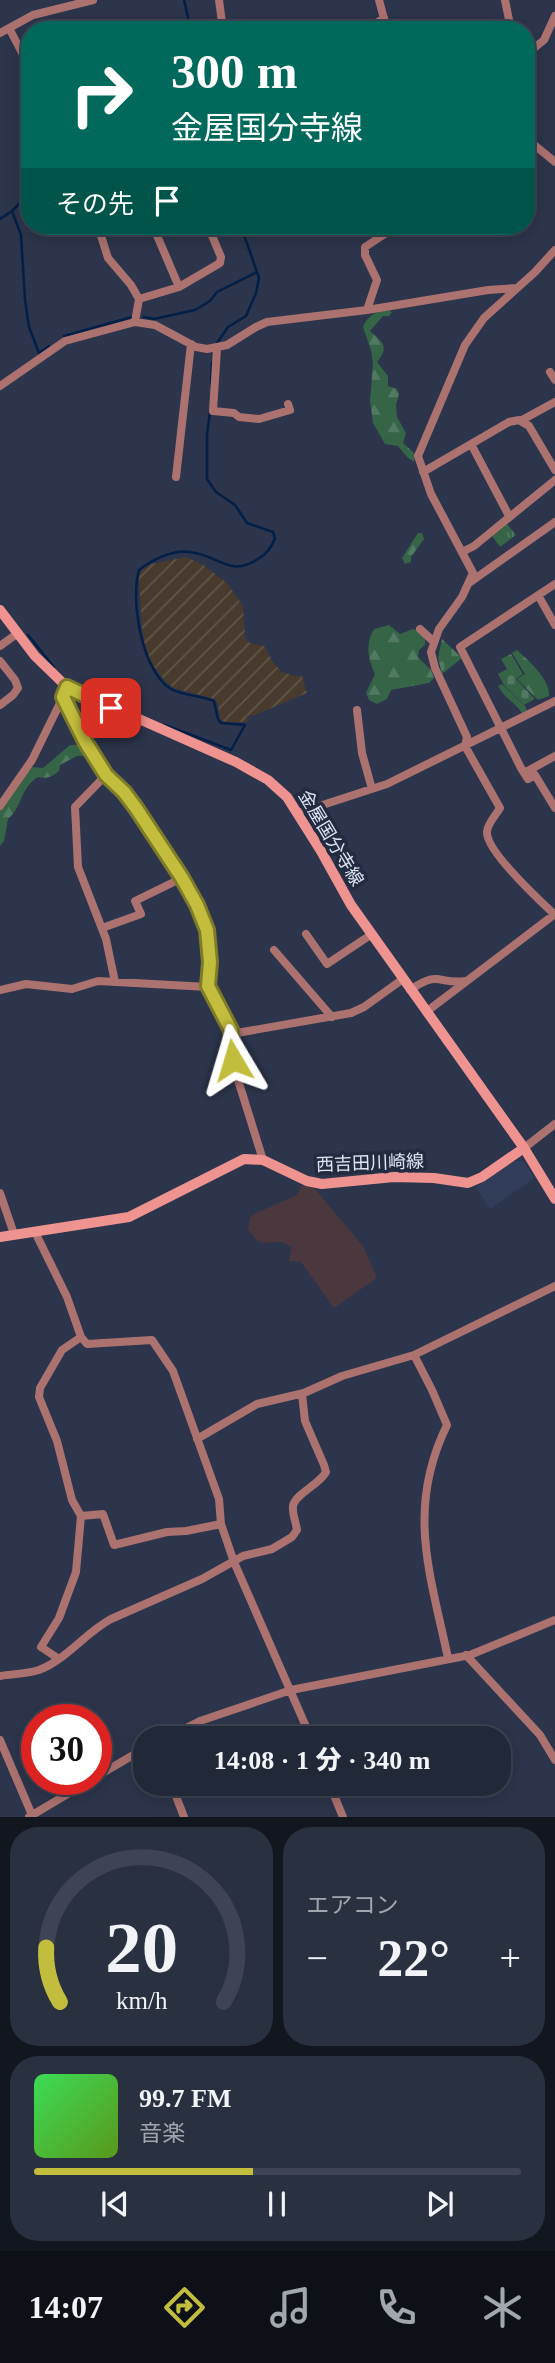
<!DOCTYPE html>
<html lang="ja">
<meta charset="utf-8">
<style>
:root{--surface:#212838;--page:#293040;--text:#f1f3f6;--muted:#a2a6ae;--line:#3e4453;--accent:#c3bd3e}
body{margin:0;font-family:"Times New Roman","Noto Sans JP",serif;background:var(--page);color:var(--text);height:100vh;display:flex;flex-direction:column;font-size:26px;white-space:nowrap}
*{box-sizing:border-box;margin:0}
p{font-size:23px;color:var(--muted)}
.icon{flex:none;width:38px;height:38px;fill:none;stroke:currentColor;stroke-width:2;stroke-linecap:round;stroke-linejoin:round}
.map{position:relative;height:1817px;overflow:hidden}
.sheet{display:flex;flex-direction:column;gap:10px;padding:10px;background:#12161f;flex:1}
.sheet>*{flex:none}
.banner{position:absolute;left:21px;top:21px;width:514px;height:214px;border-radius:28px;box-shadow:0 4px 18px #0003,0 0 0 2px var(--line);background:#00695c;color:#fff;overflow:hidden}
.speed{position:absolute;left:21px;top:1704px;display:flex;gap:14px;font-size:35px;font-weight:700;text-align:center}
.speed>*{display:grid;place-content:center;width:91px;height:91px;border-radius:50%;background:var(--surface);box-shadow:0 4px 18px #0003,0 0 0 2px var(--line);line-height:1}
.speed .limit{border:10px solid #d22;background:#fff;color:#111}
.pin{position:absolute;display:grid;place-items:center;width:60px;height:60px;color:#fff;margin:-30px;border-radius:14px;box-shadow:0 4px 10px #0006}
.me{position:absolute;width:77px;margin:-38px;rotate:353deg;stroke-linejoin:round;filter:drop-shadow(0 0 5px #0008)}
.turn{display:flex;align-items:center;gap:24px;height:147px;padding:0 35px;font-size:32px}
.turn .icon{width:91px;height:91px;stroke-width:2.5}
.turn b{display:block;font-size:49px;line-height:60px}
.then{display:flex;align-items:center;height:66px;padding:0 35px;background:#0003;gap:14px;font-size:26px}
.big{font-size:52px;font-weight:800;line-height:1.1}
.sheet .tile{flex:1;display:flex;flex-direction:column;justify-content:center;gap:10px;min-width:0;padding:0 24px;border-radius:28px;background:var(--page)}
.sheet .dial{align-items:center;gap:0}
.dial svg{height:182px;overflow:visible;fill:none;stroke:var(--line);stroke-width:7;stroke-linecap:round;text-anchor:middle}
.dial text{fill:var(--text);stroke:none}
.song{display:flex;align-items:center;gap:21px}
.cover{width:84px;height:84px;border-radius:10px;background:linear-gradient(135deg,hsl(130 70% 55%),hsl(90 70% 35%))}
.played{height:7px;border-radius:4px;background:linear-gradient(90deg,var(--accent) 45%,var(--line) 45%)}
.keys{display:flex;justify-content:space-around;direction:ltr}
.heat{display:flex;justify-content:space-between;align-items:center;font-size:38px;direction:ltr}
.sheet .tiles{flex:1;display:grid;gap:10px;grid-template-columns:1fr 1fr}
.tile:last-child{grid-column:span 2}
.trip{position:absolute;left:133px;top:1726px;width:378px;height:70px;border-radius:28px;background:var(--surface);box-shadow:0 4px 18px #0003,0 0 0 2px var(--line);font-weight:800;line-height:70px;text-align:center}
.tab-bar{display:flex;height:112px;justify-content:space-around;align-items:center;background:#0d1016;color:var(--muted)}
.tab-bar .icon{width:49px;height:49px}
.tab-bar .on{color:var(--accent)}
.tab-bar b{font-size:32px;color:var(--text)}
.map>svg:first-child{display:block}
.built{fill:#323d59}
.industrial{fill:url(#industrial-furrows)}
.education{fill:#4b373e}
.forest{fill:url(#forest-firs)}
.cemetery{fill:url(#cemetery-stones)}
.park{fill:url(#park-tufts)}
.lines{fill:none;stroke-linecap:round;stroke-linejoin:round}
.stream{stroke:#031f48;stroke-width:2.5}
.minor{stroke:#ac7270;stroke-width:8}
.secondary{stroke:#ef9390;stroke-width:10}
.route-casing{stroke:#7f7b28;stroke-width:18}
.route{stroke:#c3bd3e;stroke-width:12}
.labels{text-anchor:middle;stroke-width:7;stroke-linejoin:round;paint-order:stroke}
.street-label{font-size:18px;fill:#dfe5f3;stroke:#222b40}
</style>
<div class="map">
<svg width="555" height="1817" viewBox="0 0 555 1817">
<defs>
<pattern id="industrial-furrows" width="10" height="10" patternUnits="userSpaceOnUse" patternTransform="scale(1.75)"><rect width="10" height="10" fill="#483a2c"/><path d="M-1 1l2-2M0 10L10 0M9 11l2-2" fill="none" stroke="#62564b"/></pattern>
<pattern id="forest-firs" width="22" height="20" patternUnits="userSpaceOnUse" patternTransform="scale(1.75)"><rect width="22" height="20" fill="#356447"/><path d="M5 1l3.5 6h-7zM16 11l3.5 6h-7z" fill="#527a62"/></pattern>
<pattern id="cemetery-stones" width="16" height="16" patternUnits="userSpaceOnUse" patternTransform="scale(1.75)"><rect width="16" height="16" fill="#356447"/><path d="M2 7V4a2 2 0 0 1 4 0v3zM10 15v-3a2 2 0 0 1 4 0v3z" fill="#527a62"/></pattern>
<pattern id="park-tufts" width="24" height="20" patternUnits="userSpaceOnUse" patternTransform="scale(1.75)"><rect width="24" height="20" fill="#356447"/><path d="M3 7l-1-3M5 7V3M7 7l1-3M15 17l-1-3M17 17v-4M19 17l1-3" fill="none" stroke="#527a62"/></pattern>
</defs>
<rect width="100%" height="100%" fill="#2c354b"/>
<path class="built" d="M514,1161h9l12,17 -45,31 -14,-22z"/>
<path class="industrial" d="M186,557l16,7 25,19 16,23 2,32 5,5 14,3 3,4 5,11 10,11 13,4h7l5,17 -52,22 -8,1 1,6h-23l-5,-3 -2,-15 -4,-5 -40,-11 -8,-6 -16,-21 -5,-15 -3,-17 -3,-52 2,-6 10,-7z"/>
<path class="education" d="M302,1185l12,3 49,58 14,32 -43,30 -33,-46 -12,-1 3,-14 -11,-5 -19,1 -6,-3 -8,-11 2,-11 4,-4 43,-19z"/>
<path class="forest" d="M389,310l3,2 -3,4h-6l-13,15c14,12 19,16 7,31l11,14v10l9,3 2,5 -3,11 1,12 9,16 -3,10 12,11 -1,8 -7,-5 -9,-11 -13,-2 -12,-21 -3,-22 3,-37 -2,-14 -8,-23c6,-13 12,-15 26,-17z
M418,533h4l2,6 -13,18v5l-6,2 -3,-6z
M389,625l11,9 13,-5c8,3 13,6 12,16l-6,5 -1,7 13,13 3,8 -5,5 -38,7 -4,9 -10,5 -8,-4 -3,-7 9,-19c-7,-14 -10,-31 -1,-45z
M517,650c12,11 33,29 32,46l-11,4 -21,-21 8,-5 -13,-21z
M502,684l23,22 2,4 -5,3c-7,-11 -18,-15 -24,-27z
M70,745h7l10,8 -2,3h-8l-17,9 -1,6c-7,6 -12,8 -21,6 -19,12 -16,31 -30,42l-4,22 -4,5v-35l11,-20 19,-24 13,1z"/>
<path class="cemetery" d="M442,639l20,19 -20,16 -4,-16z
M511,654l12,20 -7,5 19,20 -11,6 -20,-20 -6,-11 9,-5 -6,-10z"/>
<path class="park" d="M507,524l9,11 -16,12 -8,-11z"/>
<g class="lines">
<path class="stream" d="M184,0l7,30
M12,211l9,24 4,65 4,27 10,26 10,-7
M0,219l12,-8 18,-18
M144,317l10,2 41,-9 15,-9 7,-9 40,-20
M64,336l68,-19
M217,343l11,-16 18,-11 10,-23 3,-15 -18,-52
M211,384l1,-21
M28,635l26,32
M80,687l15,7
M165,725l66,25 14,-25 -24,-2 -3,-4 -4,-18c-14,-6 -30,-5 -43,-12 -29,-17 -41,-89 -32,-119 13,-10 34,-21 51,-18 29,3 39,26 68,7 9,-5 14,-12 17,-21l-2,-6 -26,-9 -12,-18 -19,-13 -9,-13v-45l3,-22"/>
<path class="minor" d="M219,0l4,30
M379,0l8,30
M505,0l6,30
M9,28l21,40
M366,30l18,-12
M0,33l33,-18 60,-15
M527,54l17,-14 11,-24
M527,139l28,23
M98,226l10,32 23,27 8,14 -4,23
M153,226l26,61
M139,299l40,-12 41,-24 1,-6 -13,-31
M367,310l10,-30 -12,-25v-8l32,-21
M217,349l-4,62 21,2 5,4 20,2 31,-9 -2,-6
M550,372l5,8
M0,386l65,-45 70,-19 20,3 41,22 11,2 20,-4 29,-18 11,-5 100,-12 121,-20 29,-2
M522,420l33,-18
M471,444l38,72
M423,472l86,-50 10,-2 10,6 26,44
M176,477l15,-133
M462,552l12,-6 81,-66
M469,583l86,-61
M555,584l-95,63 61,121 7,11 7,-4 20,33
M538,595l17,30
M420,629l14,13
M0,646l18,-13
M0,661l15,19 3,8 -5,7 -13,10
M63,697l23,46 20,32 18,17 12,17 46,69 15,27 10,25 3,32 -2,25 23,43 3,37 29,93
M357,710l5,43 10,36
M524,773l31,-17
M106,775l-31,32 3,60 28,72 9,43
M0,806l32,-46 31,-63
M298,813l89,-29 168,-83
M555,915c-15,-14 -69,-64 -68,-83 0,-8 9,-17 13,-24l-35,-62 2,-9 -32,-69 -4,-16 8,-23 23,-32 11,-24 -42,-79 -13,-38 47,-111 19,-27 51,-46 20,-22
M102,928l39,-14 -6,-13 47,-23
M306,934l21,30 45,-30
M274,950l58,67
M0,990l26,-6 46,5 26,-8 110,6
M410,990c31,-21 27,-5 56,-9
M426,1012l129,-98
M231,1034l120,-21 13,-6 39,-28
M524,1148l31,-24
M0,1193l14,41
M35,1232l32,65 14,40 6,7 65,-4 21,31 46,128 2,25 13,38 77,176
M414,1355l18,35 15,35c-41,84 -17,148 1,233
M197,1439l60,-35 47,-11 38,-17 72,-21 141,-69
M81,1516l22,-2 11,31 53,-13 19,-1 35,-7
M466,1655l74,80 15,25
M59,1659l-18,-12 18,-29 17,-46 5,-56 -9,-16 -15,-59 -18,-44 1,-9 22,-38 19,-13
M0,1676c12,-2 27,-2 39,-6 28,-11 46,-37 72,-51l91,-40 41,-23 29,-7 20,-12 5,-7c-1,-8 -5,-16 -4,-24 2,-12 26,-21 33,-34l-2,-7 -19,-44 -3,-27
M166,1738l34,-17 91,-31 179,-35 85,-35
M0,1740l32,75
M96,1777l49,-29
M171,1783l13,34
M329,1783l14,34
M29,1817l62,-37"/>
<path class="secondary" d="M0,610l35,46 32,31 169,75 32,18 19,17 34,54 30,54 173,243 31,51
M0,1237l129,-20 115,-58 19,1 44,21 15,3 72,-7 40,1 34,5 14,-6 42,-29"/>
</g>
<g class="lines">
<defs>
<path id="route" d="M111,708l-44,-21 -4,10 23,46 20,32 18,17 12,16 46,70 15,27 10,25 3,32 -2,24 23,44 2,30"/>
</defs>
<use href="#route" class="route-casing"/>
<use href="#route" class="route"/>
</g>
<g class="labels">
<g class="street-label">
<text transform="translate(331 838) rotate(59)" y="6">金屋国分寺線</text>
<text transform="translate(370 1163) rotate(-2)" y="6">西吉田川崎線</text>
</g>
</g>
</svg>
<div class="speed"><div class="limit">30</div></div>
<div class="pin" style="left:111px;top:708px;background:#d93025"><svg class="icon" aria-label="arrive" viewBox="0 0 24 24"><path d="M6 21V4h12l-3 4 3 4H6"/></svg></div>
<svg class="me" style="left:233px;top:1060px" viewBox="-20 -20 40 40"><path d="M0-17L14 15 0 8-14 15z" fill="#c3bd3e" stroke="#fff" stroke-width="4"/></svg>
<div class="trip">14:08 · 1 分 · 340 m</div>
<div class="banner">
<div class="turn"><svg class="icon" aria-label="right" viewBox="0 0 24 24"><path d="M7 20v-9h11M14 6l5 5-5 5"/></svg><div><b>300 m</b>金屋国分寺線</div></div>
<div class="then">その先<svg class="icon" aria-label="arrive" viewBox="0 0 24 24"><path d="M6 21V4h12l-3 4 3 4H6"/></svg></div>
</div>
</div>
<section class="sheet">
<div class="tiles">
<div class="tile dial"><svg viewBox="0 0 100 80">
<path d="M14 69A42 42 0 1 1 86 69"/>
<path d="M14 69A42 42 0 0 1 8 45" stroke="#c3bd3e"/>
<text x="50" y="56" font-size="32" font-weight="700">20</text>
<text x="50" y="72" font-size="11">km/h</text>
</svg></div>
<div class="tile"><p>エアコン</p>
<div class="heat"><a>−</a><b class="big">22°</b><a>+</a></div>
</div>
<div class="tile">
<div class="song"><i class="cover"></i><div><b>99.7 FM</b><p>音楽</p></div></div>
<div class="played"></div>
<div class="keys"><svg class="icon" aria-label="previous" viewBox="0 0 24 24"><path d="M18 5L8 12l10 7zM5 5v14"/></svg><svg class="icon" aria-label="pause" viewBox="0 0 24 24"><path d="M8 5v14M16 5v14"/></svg><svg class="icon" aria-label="next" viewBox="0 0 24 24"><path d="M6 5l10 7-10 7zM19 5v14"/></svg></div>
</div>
</div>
</section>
<nav class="tab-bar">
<b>14:07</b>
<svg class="icon on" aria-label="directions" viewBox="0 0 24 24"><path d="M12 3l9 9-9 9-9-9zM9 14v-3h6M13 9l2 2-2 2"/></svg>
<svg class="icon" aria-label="music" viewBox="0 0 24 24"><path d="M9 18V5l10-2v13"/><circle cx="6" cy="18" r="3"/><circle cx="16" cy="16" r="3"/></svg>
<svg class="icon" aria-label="phone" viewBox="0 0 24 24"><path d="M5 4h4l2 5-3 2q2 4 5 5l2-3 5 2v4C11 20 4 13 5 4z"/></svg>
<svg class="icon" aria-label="climate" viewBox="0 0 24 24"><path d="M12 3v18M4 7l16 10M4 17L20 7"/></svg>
</nav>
